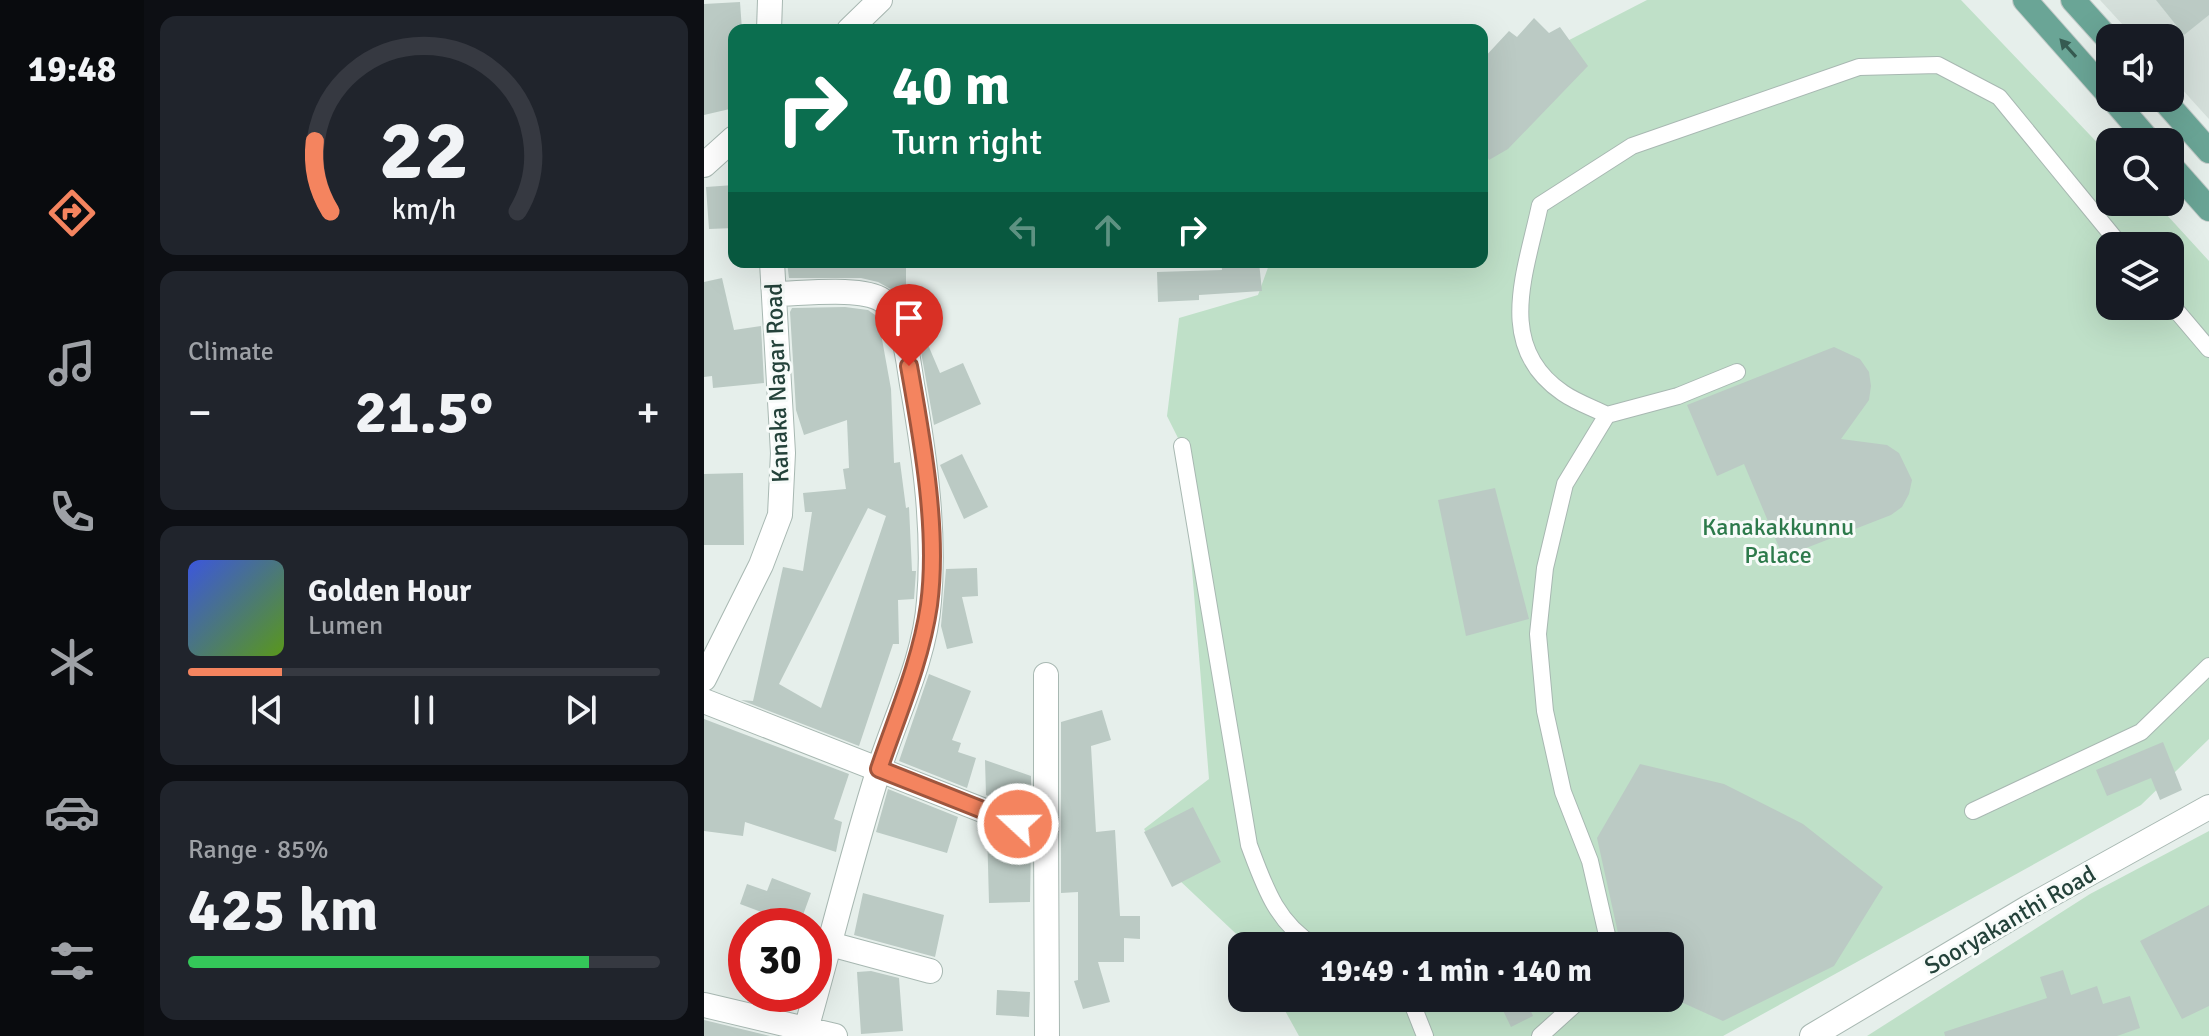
<!DOCTYPE html>
<meta charset="utf-8">
<style>
:root{--surface:#171b24;--page:#20242c;--text:#f1f3f6;--muted:#9ea1a6;--line:#363941;--accent:#f4845f}
body{margin:0;font-family:Signika,sans-serif;background:var(--page);color:var(--text);height:100vh;display:flex;flex-direction:column;font-size:30px;white-space:nowrap}
*{box-sizing:border-box;margin:0}
p{font-size:26px;color:var(--muted)}
.icon{flex:none;width:44px;height:44px;fill:none;stroke:currentColor;stroke-width:2;stroke-linecap:round;stroke-linejoin:round}
.map{position:relative;flex:1;overflow:hidden}
.side{display:flex;flex-direction:column;gap:16px;padding:16px;background:#0d0f14;width:560px}
.side>*{flex:none}
.banner{position:absolute;left:24px;top:24px;width:760px;height:244px;border-radius:16px;box-shadow:0 8px 32px #0002;background:#0b6e4f;color:#fff;overflow:hidden}
.fabs{position:absolute;left:1392px;top:24px;display:grid;gap:16px}
.fabs a{display:grid;place-items:center;width:88px;height:88px;border-radius:16px;background:var(--surface);box-shadow:0 8px 32px #0002;font-size:40px}
.speed{position:absolute;left:24px;top:908px;display:flex;gap:16px;font-size:40px;font-weight:700;text-align:center}
.speed>*{display:grid;place-content:center;width:104px;height:104px;border-radius:50%;background:var(--surface);box-shadow:0 8px 32px #0002;line-height:1}
.speed .limit{border:12px solid #d22;background:#fff;color:#111}
.pin{position:absolute;display:grid;place-items:center;width:68px;height:68px;color:#fff;margin:-82px -34px;border-radius:50% 50% 50% 0;rotate:-45deg;box-shadow:0 0 8px #0007}
.pin .icon{rotate:45deg}
.me{position:absolute;width:88px;margin:-44px;rotate:291deg;stroke-linejoin:round;filter:drop-shadow(0 0 6px #0008)}
.turn{display:flex;align-items:center;gap:28px;height:168px;padding:0 32px;font-size:36px}
.turn .icon{width:104px;height:104px;stroke-width:2.5}
.turn b{display:block;font-size:56px;line-height:68px}
.lanes{display:flex;align-items:center;height:76px;padding:0 32px;background:#0003;justify-content:center;gap:40px;direction:ltr}
.lanes .off{opacity:.35}
.big{font-size:60px;font-weight:700;line-height:1.1}
.side .card{flex:1;display:flex;flex-direction:column;justify-content:center;gap:12px;min-width:0;padding:0 28px;border-radius:16px;background:var(--page)}
.side .dial{align-items:center;gap:0}
.dial svg{height:208px;overflow:visible;fill:none;stroke:var(--line);stroke-width:7;stroke-linecap:round;text-anchor:middle}
.dial text{fill:var(--text);stroke:none}
.song{display:flex;align-items:center;gap:24px}
.cover{width:96px;height:96px;border-radius:12px;background:linear-gradient(135deg,hsl(230 70% 55%),hsl(90 70% 35%))}
.played{height:8px;border-radius:4px;background:linear-gradient(90deg,var(--accent) 20%,var(--line) 20%)}
.keys{display:flex;justify-content:space-around;direction:ltr}
.heat{display:flex;justify-content:space-between;align-items:center;font-size:44px;direction:ltr}
.charge{height:12px;border-radius:6px;background:linear-gradient(90deg,#34c759 85%,var(--line) 0)}
.trip{position:absolute;left:524px;top:932px;width:456px;height:80px;border-radius:16px;background:var(--surface);box-shadow:0 8px 32px #0002;font-weight:700;line-height:80px;text-align:center}
main{display:flex;flex:1;min-height:0}
.tabs{display:flex;flex-direction:column;width:144px;justify-content:space-around;align-items:center;background:#090b0e;color:var(--muted)}
.tabs .icon{width:56px;height:56px}
.tabs .selected{color:var(--accent)}
.tabs b{font-size:36px;color:var(--text)}
.map>svg:first-child{display:block}
.built{fill:#d4dfda}
.green{fill:#bfe0c8;fill-rule:evenodd}
.building{fill:#bbcac4;fill-rule:evenodd}
.lines{fill:none;stroke-linecap:round;stroke-linejoin:round}
.service-casing{stroke:#a8b8b2;stroke-width:18}
.minor-casing{stroke:#a8b8b2;stroke-width:26}
.primary-casing{stroke:#c2cac8;stroke-width:26}
.service{stroke:#fff;stroke-width:16}
.minor{stroke:#fff;stroke-width:24}
.primary{stroke:#6aa596;stroke-width:24}
.oneway{fill:#365b51}
.route-casing{stroke:#9f563e;stroke-width:20}
.route{stroke:#f4845f;stroke-width:14}
.labels{text-anchor:middle;stroke-width:6;stroke-linejoin:round;paint-order:stroke}
.street-label{font-size:24px;fill:#24423a;stroke:#f7fbf9}
.park-label{font-size:24px;fill:#2d7a4b;stroke:#f7fbf9}
</style>
<main>
<nav class="tabs">
<b>19:48</b>
<svg class="icon selected" aria-label="directions" viewBox="0 0 24 24"><path d="M12 3l9 9-9 9-9-9zM9 14v-3h6M13 9l2 2-2 2"/></svg>
<svg class="icon" aria-label="music" viewBox="0 0 24 24"><path d="M9 18V5l10-2v13"/><circle cx="6" cy="18" r="3"/><circle cx="16" cy="16" r="3"/></svg>
<svg class="icon" aria-label="phone" viewBox="0 0 24 24"><path d="M5 4h4l2 5-3 2q2 4 5 5l2-3 5 2v4C11 20 4 13 5 4z"/></svg>
<svg class="icon" aria-label="climate" viewBox="0 0 24 24"><path d="M12 3v18M4 7l16 10M4 17L20 7"/></svg>
<svg class="icon" aria-label="car" viewBox="0 0 24 24"><path d="M5 17H2v-5l4-1 3-4h7l3 4 3 1v5h-3M9 17h6M6 11h13"/><circle cx="7" cy="17" r="2"/><circle cx="17" cy="17" r="2"/></svg>
<svg class="icon" aria-label="filters" viewBox="0 0 24 24"><path d="M4 7h16M4 17h16"/><circle cx="9" cy="7" r="2"/><circle cx="15" cy="17" r="2"/></svg>
</nav>
<section class="side">
<div class="card dial"><svg viewBox="0 0 100 80">
<path d="M14 69A42 42 0 1 1 86 69"/>
<path d="M14 69A42 42 0 0 1 8 42" stroke="#f4845f"/>
<text x="50" y="56" font-size="32" font-weight="700">22</text>
<text x="50" y="72" font-size="11">km/h</text>
</svg></div>
<div class="card"><p>Climate</p>
<div class="heat"><a>−</a><b class="big">21.5°</b><a>+</a></div>
</div>
<div class="card">
<div class="song"><i class="cover"></i><div><b>Golden Hour</b><p>Lumen</p></div></div>
<div class="played"></div>
<div class="keys"><svg class="icon" aria-label="previous" viewBox="0 0 24 24"><path d="M18 5L8 12l10 7zM5 5v14"/></svg><svg class="icon" aria-label="pause" viewBox="0 0 24 24"><path d="M8 5v14M16 5v14"/></svg><svg class="icon" aria-label="next" viewBox="0 0 24 24"><path d="M6 5l10 7-10 7zM19 5v14"/></svg></div>
</div>
<div class="card"><p>Range · 85%</p><b class="big">425 km</b><div class="charge"></div></div>
</section>
<div class="map">
<svg width="1505" height="1036" viewBox="0 0 1505 1036">
<rect width="100%" height="100%" fill="#e6efeb"/>
<path class="built" d="M1396,0h109v119l-39,-43v-38h-35z"/>
<path class="green" d="M943,0h314l149,156v46h45l54,59v478l-68,66 -418,231h-424l-21,-38h392v-52h-421l-71,-67 -34,-50 65,-50 -27,-333 -15,-30 12,-98 79,-23 12,-33h212v-177zM1406,246h60v60h-60z
M1505,831v205h-342l223,-142z"/>
<path class="building" d="M1452,0h53v15l-25,20z
M36,2l2,28h-8v78l-30,7v-111z
M830,18l15,15 11,-6 28,39 -80,83 -19,11 -7,-13v-87l27,-29 8,6z
M30,185v43l-25,1 -3,-42z
M83,262h119v30h-10l-18,-10 -17,-4h-72z
M517,262h38l3,29 -63,4v5l-41,2 -1,-30 65,-2z
M18,278l12,52 27,-4 3,57 -51,5 -1,-12 -8,1v-95z
M141,307l23,3 10,7 13,72 3,74 6,-1 6,46 3,-1 3,64h4l-2,28 -16,1 1,44h-6l-34,102 -118,-46 12,1 30,-134 20,4 9,-59h-7l-2,-19 43,-4 -3,-20 6,-1 -2,-48 -43,15 -8,-25 -6,-98 2,-4zM164,508l18,8 -65,192 -42,-24z
M219,333l17,40 23,-10 18,41 -47,21 -16,-90z
M1130,347l26,12 9,13 2,14 -2,14 -28,39 46,6 12,8 13,27 -3,14 -7,13 -11,8 -108,42 -39,-93 -27,12 -30,-71z
M258,454l26,53 -24,12 -24,-54z
M39,473l1,72h-40v-71z
M791,488l34,131 -63,17 -28,-136z
M273,568l1,28 -16,1 11,46 -26,6 -6,-23 5,-57z
M225,674l42,17 -19,49 9,3 -3,9 18,6 -9,30 -68,-27z
M398,710l9,30 -20,6 5,86 19,-2 5,86h20v23l-16,-1v24h-26l12,40 -27,7 -9,-28 4,-1v-88l-17,1v-171z
M0,719l145,55 -15,45 8,3 -6,30 -91,-30 -2,14 -39,-5z
M1459,742l19,48 -22,10 -9,-22 -44,18 -11,-26z
M281,760l46,16v37l-45,-18z
M936,764l84,20 79,40 80,63 -49,79 -111,55 -53,-24v-51h-54l2,-13 -21,-95z
M184,789l70,28 -11,36 -71,-21z
M489,807l28,55 -49,25 -28,-55z
M283,828l44,17 -1,57 -41,1z
M68,878l39,15 -12,33 -59,-22 7,-20 20,7z
M159,893l81,22 -9,42 -81,-22z
M1505,905v101l-27,13 -42,-78z
M1359,970l8,25 26,-9 6,18 27,-8 10,32 -23,8h-172l-1,-4 103,-34 -7,-21z
M167,971l28,7 4,53 -42,3 -4,-62z
M293,990l33,2 -1,25 -33,-2z
M42,994h49l-3,16 -47,-11z
M793,998h28l8,18 -22,11z
M0,1020l66,16h-66z"/>
<g class="lines">
<defs>
<path id="service" d="M1466,303l39,46
M1033,372l-59,24 -71,19c-14,-7 -31,-13 -44,-22 -69,-47 -37,-121 -23,-188l92,-59 227,-79 79,-2 61,32 122,149
M478,446l67,399c15,40 27,78 66,101
M1269,811l168,-79 68,-66
M900,946l3,-11 -17,-74 -27,-69 -18,-81 -7,-77 7,-66 20,-84 42,-69
M706,998l15,38
M836,1036l42,-38"/>
<path id="minor" d="M65,30l1,-30
M145,30l31,-30
M0,165l30,-27
M70,294c26,0 87,-8 108,6 24,17 26,64 31,90 12,68 22,142 16,211 -4,58 -33,114 -50,168 -27,85 -48,172 -72,257
M342,675v160
M0,679l57,-114 19,-50 3,-62 -11,-191
M0,701l342,134 1,201
M126,944l100,27
M0,1005l131,31
M1108,1036l217,-129 180,-100"/>
<path id="primary" d="M1321,0l85,96
M1369,0l37,41
M1408,98l38,44
M1458,98l47,53
M1466,165l39,44"/>
</defs>
<use href="#service" class="service-casing"/>
<use href="#minor" class="minor-casing"/>
<use href="#primary" class="primary-casing"/>
<use href="#service" class="service"/>
<use href="#minor" class="minor"/>
<use href="#primary" class="primary"/>
</g>
<defs><path id="oneway-solid" d="M-6-.8H1V-3.2L6.5 0L1 3.2V.8H-6Z" transform="scale(2)"/></defs>
<use class="oneway" href="#oneway-solid" transform="translate(1364 48) rotate(-132)"/>
<g class="lines">
<defs>
<path id="route" d="M205,366c13,73 30,164 20,239 -8,56 -32,111 -50,164l139,55"/>
</defs>
<use href="#route" class="route-casing"/>
<use href="#route" class="route"/>
</g>
<g class="labels">
<g class="street-label">
<text transform="translate(73 383) rotate(-92)" y="8">Kanaka Nagar Road</text>
<text transform="translate(1306 920) rotate(-30)" y="8">Sooryakanthi Road</text>
</g>
<g class="park-label">
<text x="1074" y="535">Kanakakkunnu<tspan x="1074" dy="28">Palace</tspan></text>
</g>
</g>
</svg>
<div class="fabs">
<a><svg class="icon" aria-label="sound" viewBox="0 0 24 24"><path d="M4 9h4l5-4v14l-5-4H4zM17 9q2 3 0 6"/></svg></a>
<a><svg class="icon" aria-label="search" viewBox="0 0 24 24"><circle cx="10" cy="10" r="6"/><path d="M15 15l6 6"/></svg></a>
<a><svg class="icon" aria-label="layers" viewBox="0 0 24 24"><path d="M12 4l9 5-9 5-9-5zM3 14l9 5 9-5"/></svg></a>
</div>
<div class="speed"><div class="limit">30</div></div>
<div class="pin" style="left:205px;top:366px;background:#d93025"><svg class="icon" aria-label="arrive" viewBox="0 0 24 24"><path d="M6 21V4h12l-3 4 3 4H6"/></svg></div>
<svg class="me" style="left:314px;top:824px" viewBox="-20 -20 40 40"><circle r="17" fill="#f4845f" stroke="#fff" stroke-width="3"/><path d="M0-11L8 9 0 5-8 9z" fill="#fff"/></svg>
<div class="trip">19:49 · 1 min · 140 m</div>
<div class="banner">
<div class="turn"><svg class="icon" aria-label="right" viewBox="0 0 24 24"><path d="M7 20v-9h11M14 6l5 5-5 5"/></svg><div><b>40 m</b>Turn right</div></div>
<div class="lanes"><svg class="icon off" aria-label="left" viewBox="0 0 24 24"><path d="M17 20v-9H6M10 6l-5 5 5 5"/></svg><svg class="icon off" aria-label="ahead" viewBox="0 0 24 24"><path d="M12 20V5M6 11l6-6 6 6"/></svg><svg class="icon" aria-label="right" viewBox="0 0 24 24"><path d="M7 20v-9h11M14 6l5 5-5 5"/></svg></div>
</div>
</div>
</main>
